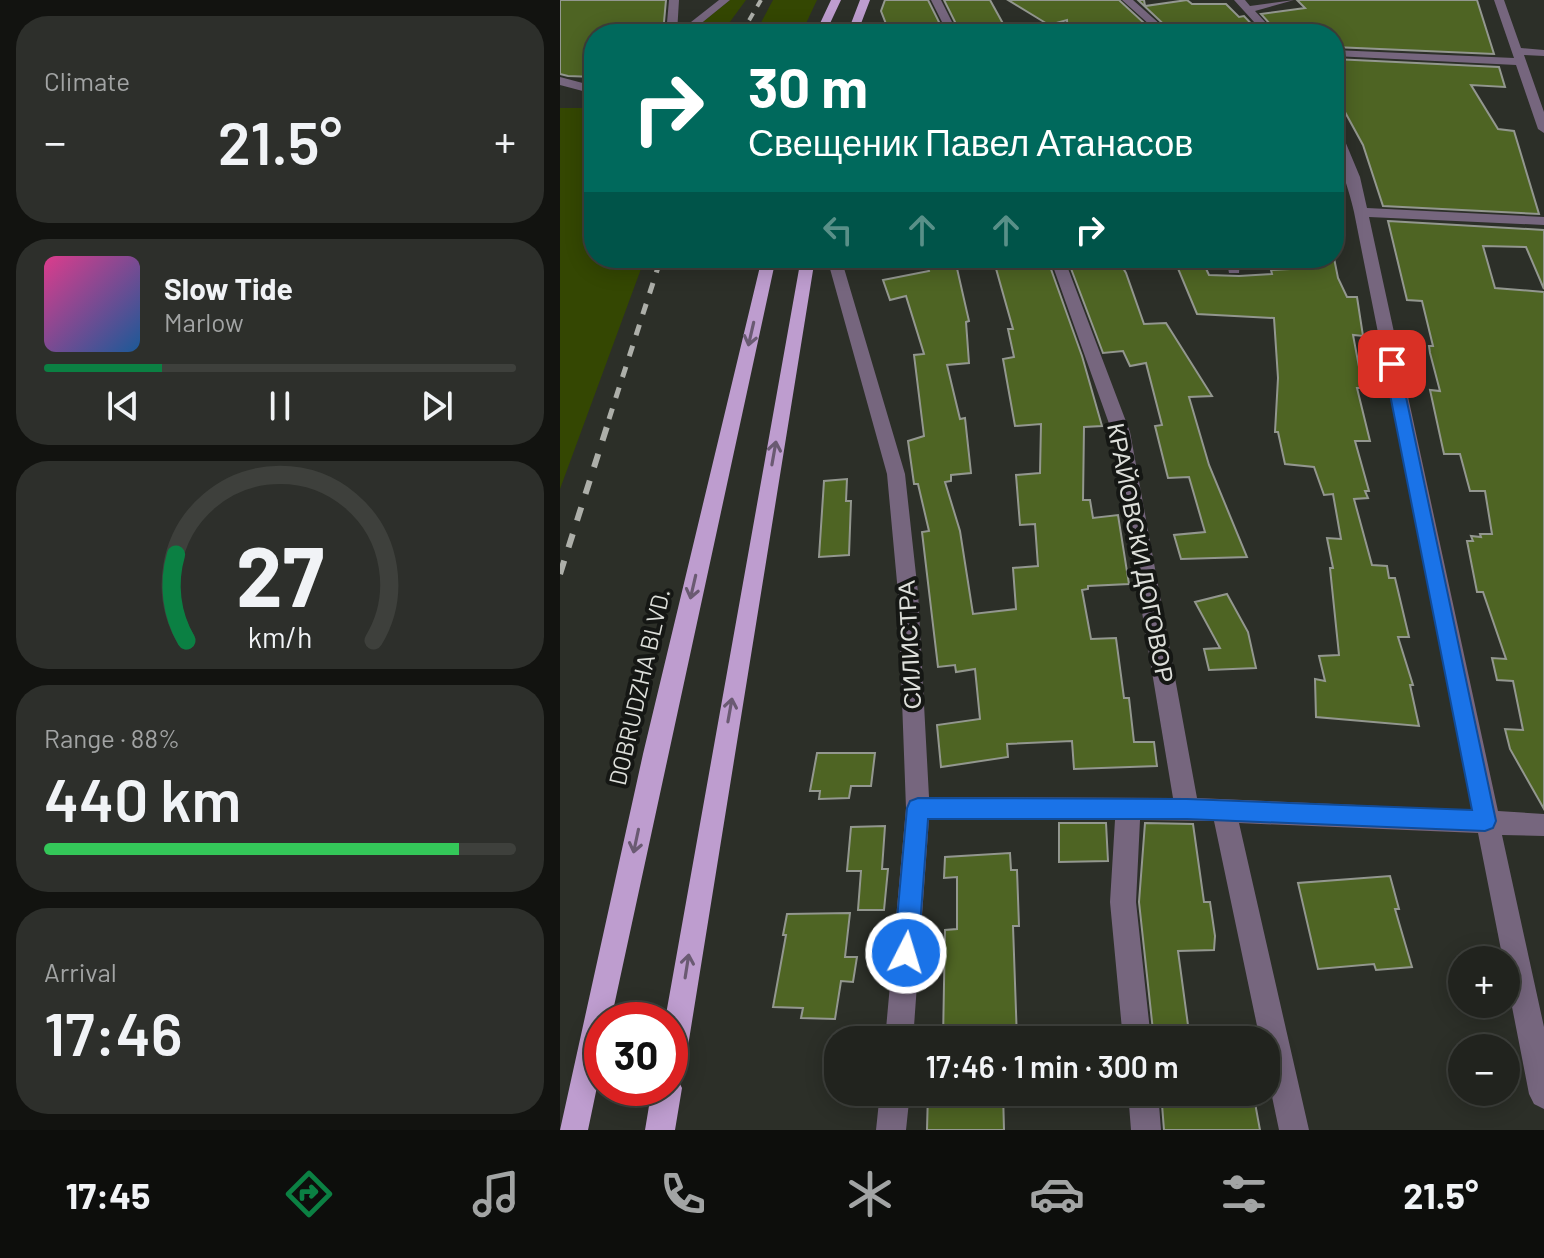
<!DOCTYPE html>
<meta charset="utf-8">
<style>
:root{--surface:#21231e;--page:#2d2f2b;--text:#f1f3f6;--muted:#a2a4a4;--line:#3e403c;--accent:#0b8043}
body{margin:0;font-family:Barlow,sans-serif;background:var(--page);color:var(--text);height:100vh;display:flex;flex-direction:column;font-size:30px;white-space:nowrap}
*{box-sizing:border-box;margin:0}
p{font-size:26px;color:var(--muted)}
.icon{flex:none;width:44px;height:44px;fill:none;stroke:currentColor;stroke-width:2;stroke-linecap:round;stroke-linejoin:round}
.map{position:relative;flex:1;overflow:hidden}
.side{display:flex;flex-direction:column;gap:16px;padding:16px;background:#121310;width:560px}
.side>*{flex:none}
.top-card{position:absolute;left:24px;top:24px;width:760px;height:244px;border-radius:32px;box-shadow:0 4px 20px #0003,0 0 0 2px var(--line);background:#00695c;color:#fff;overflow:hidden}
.buttons{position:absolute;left:888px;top:946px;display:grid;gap:16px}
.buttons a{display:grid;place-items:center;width:72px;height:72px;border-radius:50%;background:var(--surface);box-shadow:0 4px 20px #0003,0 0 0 2px var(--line);font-size:40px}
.speed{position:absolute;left:24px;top:1002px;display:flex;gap:16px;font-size:40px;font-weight:700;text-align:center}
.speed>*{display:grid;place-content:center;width:104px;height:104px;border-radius:50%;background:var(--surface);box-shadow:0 4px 20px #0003,0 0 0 2px var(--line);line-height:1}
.speed .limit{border:12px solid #d22;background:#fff;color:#111}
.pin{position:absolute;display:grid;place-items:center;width:68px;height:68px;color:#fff;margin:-34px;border-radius:16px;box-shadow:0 4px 12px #0006}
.me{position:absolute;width:88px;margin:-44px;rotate:5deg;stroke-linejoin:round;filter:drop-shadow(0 0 6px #0008)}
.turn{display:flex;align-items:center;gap:28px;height:168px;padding:0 32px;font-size:36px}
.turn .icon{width:104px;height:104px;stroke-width:2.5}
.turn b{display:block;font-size:56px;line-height:68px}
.lanes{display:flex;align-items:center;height:76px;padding:0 32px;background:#0003;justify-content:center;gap:40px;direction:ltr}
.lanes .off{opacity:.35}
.big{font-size:60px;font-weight:600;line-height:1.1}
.side .tile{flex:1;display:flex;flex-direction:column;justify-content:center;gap:12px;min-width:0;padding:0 28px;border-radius:32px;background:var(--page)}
.side .dial{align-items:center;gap:0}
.dial svg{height:208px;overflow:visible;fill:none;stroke:var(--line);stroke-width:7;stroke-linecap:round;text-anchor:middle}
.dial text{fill:var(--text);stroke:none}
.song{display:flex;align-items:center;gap:24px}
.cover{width:96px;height:96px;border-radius:12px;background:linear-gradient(135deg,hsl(330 70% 55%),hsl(210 70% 35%))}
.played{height:8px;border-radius:4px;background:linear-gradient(90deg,var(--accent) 25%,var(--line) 25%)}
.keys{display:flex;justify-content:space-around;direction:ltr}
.heat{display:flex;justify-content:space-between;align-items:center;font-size:44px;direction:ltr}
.charge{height:12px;border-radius:6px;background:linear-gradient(90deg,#34c759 88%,var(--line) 0)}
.trip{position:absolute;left:264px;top:1026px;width:456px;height:80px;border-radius:32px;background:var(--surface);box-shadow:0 4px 20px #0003,0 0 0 2px var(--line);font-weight:600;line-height:80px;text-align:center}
.dock{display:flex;height:128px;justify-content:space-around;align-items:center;background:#0d0e0c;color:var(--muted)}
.dock .icon{width:56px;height:56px}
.dock .on{color:var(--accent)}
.dock b{font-size:36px;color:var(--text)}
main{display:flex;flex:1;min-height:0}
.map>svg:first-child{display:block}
.green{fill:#344702}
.building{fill:#4e6423;stroke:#93978f;stroke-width:2}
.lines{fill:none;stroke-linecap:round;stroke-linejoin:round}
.minor{fill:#76667e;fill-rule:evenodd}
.major{fill:#be9dcf;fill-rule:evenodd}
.rail-far2{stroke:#adafa9;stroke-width:4;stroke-dasharray:8 8;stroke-linecap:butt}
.rail-far1{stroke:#adafa9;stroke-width:5;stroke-dasharray:11 11;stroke-linecap:butt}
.rail{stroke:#adafa9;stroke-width:6;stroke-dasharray:14 14;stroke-linecap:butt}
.oneway{stroke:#6a5a72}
.route{fill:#1a73e8;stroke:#114b97;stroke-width:2}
.labels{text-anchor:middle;stroke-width:8;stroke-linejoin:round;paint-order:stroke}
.street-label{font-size:24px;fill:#dddfda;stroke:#151714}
</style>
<main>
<section class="side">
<div class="tile"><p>Climate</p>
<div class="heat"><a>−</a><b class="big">21.5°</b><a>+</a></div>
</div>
<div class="tile">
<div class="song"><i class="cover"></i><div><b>Slow Tide</b><p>Marlow</p></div></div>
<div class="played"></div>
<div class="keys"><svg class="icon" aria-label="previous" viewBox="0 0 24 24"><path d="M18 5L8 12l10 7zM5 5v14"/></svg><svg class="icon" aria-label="pause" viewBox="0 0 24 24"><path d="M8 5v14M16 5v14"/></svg><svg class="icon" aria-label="next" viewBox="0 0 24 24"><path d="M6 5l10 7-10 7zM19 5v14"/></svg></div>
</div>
<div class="tile dial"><svg viewBox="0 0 100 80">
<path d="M14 69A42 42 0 1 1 86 69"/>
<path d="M14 69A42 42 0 0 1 10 36" stroke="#0b8043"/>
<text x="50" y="56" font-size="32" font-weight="700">27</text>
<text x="50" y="72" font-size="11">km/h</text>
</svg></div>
<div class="tile"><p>Range · 88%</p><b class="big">440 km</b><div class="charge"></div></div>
<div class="tile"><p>Arrival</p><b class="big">17:46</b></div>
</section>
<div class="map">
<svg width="984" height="1130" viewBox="0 0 984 1130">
<rect width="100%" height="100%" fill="#2c2f28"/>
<path class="green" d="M170,0h16l-25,34h-33z
M213,0h44l-16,34h-46z
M0,108h34v150h51l-85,231z"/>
<path class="building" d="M0,0h106l-2,22 -4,10 -66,2v43l-26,-1 -8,-2z
M325,0h43l17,34h-55l-9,-23z
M384,0h46l16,29 -18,2 2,3h-29z
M448,0h111l37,34h-88l-1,-14 -18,5z
M578,0h6l1,6 42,-6 5,4h34l13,13 5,-1 17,18h-87z
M737,0h180l17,54 -160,-7v-13h-55l-18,-20 44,-6z
M774,59l165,8 6,20 -34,-2 27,44 16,2 25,83 -156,-8 -20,-61 -29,-53z
M828,221l156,9v59l-18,-42 -43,-1 12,42 49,4v517l-34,-60 -5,-20 18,1 -10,-49 -16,-1 -5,-22 14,1 -23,-67h-6l-10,-51h6l-2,-5 10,1 -1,-3h12l-7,-43h-15l-10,-37h-16l-14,-64 10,1 -10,-38 -1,-7h4l-11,-45 -15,-1z
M433,258h54l35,98 20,70 -18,1 -1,73h7l3,18 25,-3 11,69 -41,2v3l-6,1 9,49 25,-1 8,60h5l5,44h20l3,24 -83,3 -2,-28 -65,3 1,13 -67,10 -4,-42 43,-6 -5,-50 -19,3 -1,-7 -17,2 -16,-135 7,-1 -11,-47h-4l-6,-43 16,-5 -10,-81 10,-1 -18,-58 -16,4 -7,-20 46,-9 -1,-4 28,-3 13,57 -3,1 3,41 -22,2 13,54 5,-1 6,55 -20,2v6l-6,1 15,49 13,83 43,-5 -3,-41 25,-2 -3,-42 -15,1 -4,-50 24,-2 1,-49 -26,2 -12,-67 11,-2 -6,-28h5z
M507,258h50l9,15 18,51 22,-1 46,73 -23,1 20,68 38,92 -66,2 -7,-24 31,-3 -16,-55 -21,1 -13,-52 7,-1 -16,-62 -16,3 -7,-15 -20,2z
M641,258l8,17 30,1 33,-2 -1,-4 38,-2 -2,-10h27l4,20 9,19h10l6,39 -10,-1 10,53h-6l13,53h-15l14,50h-4l3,7 -14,1 18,66 15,1 2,12h6l14,59h-11l15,48h-3l9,41 -103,-9 -1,-38 10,2 -6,-25 20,-1 -9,-87h3l-6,-30 14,1 -8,-45 -9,1 -10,-28 -29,-3 -7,-32h-3l3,-54 -4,-60 -77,-4 -23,-55z
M287,479l-1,22h5l-2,54 -30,2 5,-76z
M667,594l21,38 8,36 -47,2 -5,-21 16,-1 -25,-46z
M257,753h58l-4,33h-20l-2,12 -30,1 1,-8h-10z
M499,823h47l2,38 -49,1z
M585,823l48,1 11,78h6l5,34 -1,14 -36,1 12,89h-36l-15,-138z
M325,826l-3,43h6l-4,41h-26l3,-39h-14l4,-44z
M450,853l1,17h6l2,56h-6l4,114h-74l2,-110 12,-1v-52l-13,1 1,-21z
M830,876l9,33h-4l17,58 -36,3 -2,-6 -56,5 -20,-86z
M290,913l-5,44h12l-4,25 -12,-1 -6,38 -34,-1 2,-10 -30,-1 13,-72h-3l4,-21z
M368,1092h75l1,38h-77z
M601,1092h92l7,38h-96z"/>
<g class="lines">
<path class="minor" d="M109,0h10l-2,33 42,-33h11l-42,34h-22z
M371,0h10l17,34h-10z
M562,0h11l38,34h-11z
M674,0h11l5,6 44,-6 -39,11 21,23h-11z
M934,0h10l17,48 23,2v6l-20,-1 20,57v21l-6,-4 -22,-64 -182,-9v-6l180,8z
M0,77l34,9v8l-34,-9z
M774,125l6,4 20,48 7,31 177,9v8l-175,-8 129,594 46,3v22l-42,-1 42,192v82l-10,-5 -5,-10 -23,-118v-16h-3l-25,-127 -239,-10 70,307h-30l-13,-62v-28h-6l-46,-219 -74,-1 -4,82 15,138h-28l-13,-138 5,-82 -186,-1 -16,221h-28l21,-232 -8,-215 -11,-119 -60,-216h14l64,216 13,119 11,204 244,1 -61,-366 -62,-174h14l66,174 67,366 276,12 -119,-598c-6,-29 -20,-57 -20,-87z
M666,258h14l-1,15h-10z
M320,1092h30l-4,38h-30z
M568,1092h30l3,38h-30z"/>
<path class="major" d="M271,0h10l-16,34h-10z
M300,0h10l-13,34h-10z
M202,258h14l-165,762h-9v43l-14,67h-28l83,-376z
M241,258h14l-131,813 -5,11 3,6 -7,42h-30l7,-42h18v-68h-5z"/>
<path class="rail-far2" d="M181,34l20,-34"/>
<path class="rail-far1" d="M49,419l52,-161"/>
<path class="rail" d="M0,574l50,-157"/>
</g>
<defs><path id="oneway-shaft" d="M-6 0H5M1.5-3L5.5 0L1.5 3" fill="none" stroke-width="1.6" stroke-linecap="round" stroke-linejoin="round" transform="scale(2)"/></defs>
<g class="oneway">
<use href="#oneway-shaft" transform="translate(191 334) rotate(103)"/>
<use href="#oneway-shaft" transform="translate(214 453) rotate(-80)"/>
<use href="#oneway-shaft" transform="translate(133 587) rotate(103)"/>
<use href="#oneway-shaft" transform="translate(170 710) rotate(-80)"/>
<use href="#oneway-shaft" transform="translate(76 841) rotate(102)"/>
<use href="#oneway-shaft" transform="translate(127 966) rotate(-81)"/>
</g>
<path class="route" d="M832,360l7,4 97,457 -3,7 -8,3 -298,-12h-259l-10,134 -3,9 -9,3 -8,-3 -4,-9 13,-145 3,-7 8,-3 269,1 285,11 -88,-446z"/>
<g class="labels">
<g class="street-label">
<text transform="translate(580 553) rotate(79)" y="8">КРАЙОВСКИ ДОГОВОР</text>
<text transform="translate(350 645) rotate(-93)" y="8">СИЛИСТРА</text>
<text transform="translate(80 687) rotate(-77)" y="8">DOBRUDZHA BLVD.</text>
</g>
</g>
</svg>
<div class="buttons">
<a>+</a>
<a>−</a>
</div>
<div class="speed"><div class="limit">30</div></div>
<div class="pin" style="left:832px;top:364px;background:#d93025"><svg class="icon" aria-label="arrive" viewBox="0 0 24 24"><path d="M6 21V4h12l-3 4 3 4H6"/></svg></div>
<svg class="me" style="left:346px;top:953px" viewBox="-20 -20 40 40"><circle r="17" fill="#1a73e8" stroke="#fff" stroke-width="3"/><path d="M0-11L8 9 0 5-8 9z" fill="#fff"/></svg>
<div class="trip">17:46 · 1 min · 300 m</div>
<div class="top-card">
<div class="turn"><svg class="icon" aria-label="right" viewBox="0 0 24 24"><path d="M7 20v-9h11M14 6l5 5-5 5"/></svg><div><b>30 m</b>Свещеник Павел Атанасов</div></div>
<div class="lanes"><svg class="icon off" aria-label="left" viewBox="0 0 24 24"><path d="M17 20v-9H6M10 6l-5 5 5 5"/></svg><svg class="icon off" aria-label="ahead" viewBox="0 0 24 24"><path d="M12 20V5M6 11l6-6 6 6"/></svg><svg class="icon off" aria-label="ahead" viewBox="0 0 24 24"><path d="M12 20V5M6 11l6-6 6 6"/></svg><svg class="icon" aria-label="right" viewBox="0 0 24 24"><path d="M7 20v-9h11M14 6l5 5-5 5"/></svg></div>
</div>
</div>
</main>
<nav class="dock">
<b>17:45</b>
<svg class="icon on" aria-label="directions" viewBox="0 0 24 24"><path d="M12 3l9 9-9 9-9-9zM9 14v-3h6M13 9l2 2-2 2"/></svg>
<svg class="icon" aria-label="music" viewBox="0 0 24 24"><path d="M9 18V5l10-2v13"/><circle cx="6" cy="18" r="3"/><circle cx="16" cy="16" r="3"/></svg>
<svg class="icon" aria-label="phone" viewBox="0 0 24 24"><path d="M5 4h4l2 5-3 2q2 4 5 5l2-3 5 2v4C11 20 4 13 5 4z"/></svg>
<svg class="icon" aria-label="climate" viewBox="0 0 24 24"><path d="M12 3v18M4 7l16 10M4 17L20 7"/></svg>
<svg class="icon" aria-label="car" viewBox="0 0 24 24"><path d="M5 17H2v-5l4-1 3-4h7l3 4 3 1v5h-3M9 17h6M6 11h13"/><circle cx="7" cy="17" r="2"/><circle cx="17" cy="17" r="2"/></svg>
<svg class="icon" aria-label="filters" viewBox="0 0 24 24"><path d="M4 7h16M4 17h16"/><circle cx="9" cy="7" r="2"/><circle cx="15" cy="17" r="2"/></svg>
<b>21.5°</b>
</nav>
